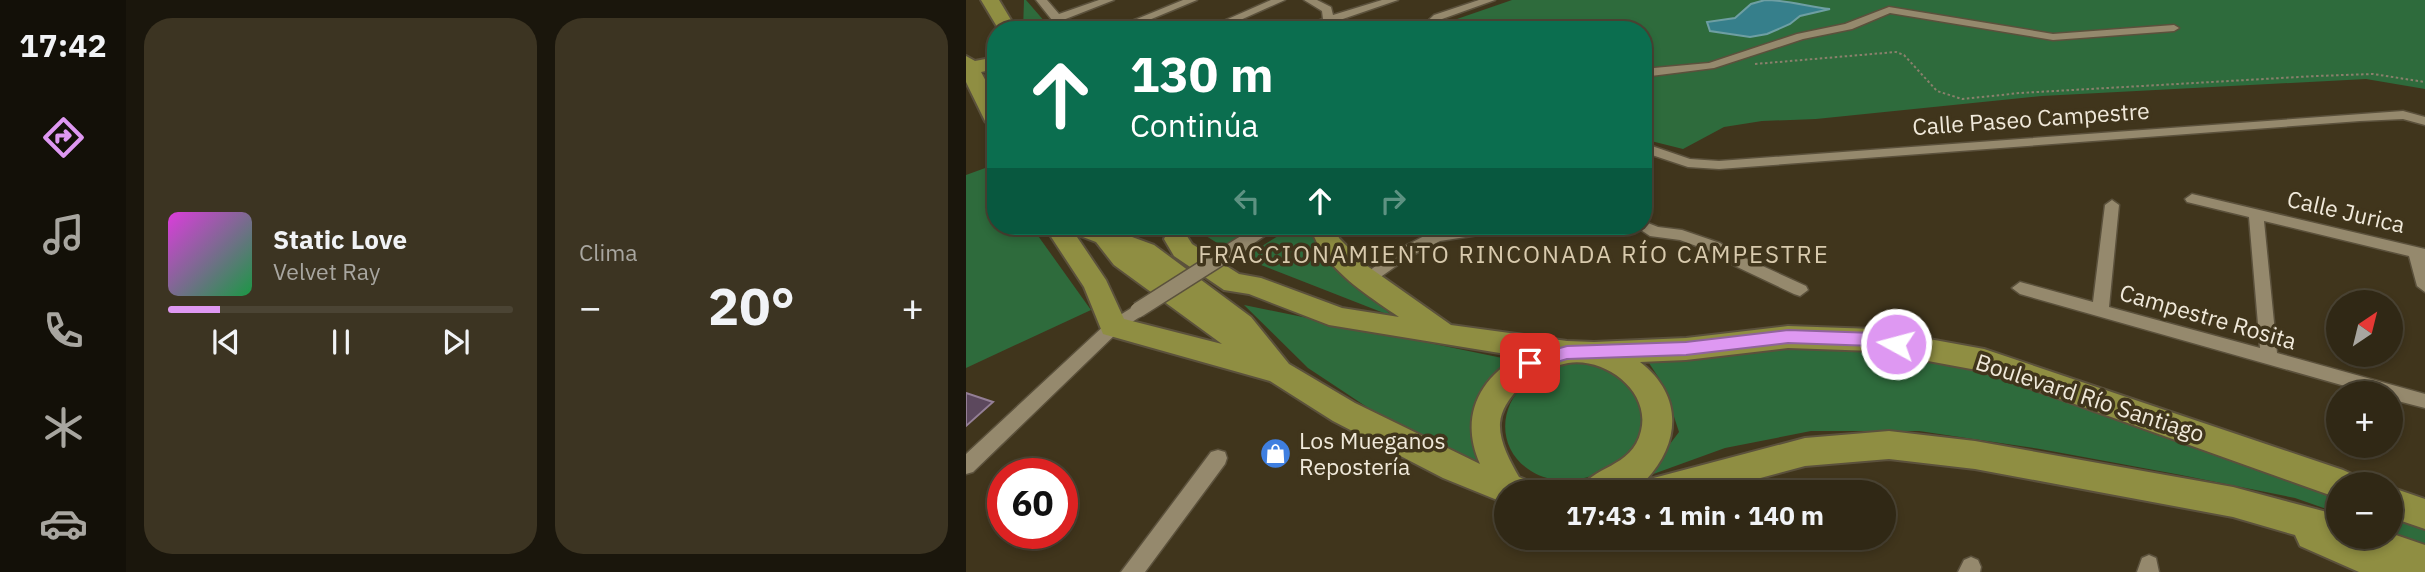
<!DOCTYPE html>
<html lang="es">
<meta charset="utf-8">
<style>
:root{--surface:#302815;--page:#3c3422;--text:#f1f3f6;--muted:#a8a6a0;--line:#4b4434;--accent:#de98f2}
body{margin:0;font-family:"IBM Plex Sans",sans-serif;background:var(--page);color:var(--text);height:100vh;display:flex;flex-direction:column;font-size:26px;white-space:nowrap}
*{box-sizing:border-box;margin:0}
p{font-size:23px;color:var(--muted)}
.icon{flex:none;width:38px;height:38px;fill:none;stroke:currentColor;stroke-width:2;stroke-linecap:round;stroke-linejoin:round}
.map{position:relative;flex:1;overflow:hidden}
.sheet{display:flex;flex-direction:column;gap:18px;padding:18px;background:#1a160c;width:840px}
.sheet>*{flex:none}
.banner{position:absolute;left:21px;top:21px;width:665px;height:214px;border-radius:28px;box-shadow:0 4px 10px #0003,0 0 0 2px var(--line);background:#0b6e4f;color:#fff;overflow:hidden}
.needle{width:46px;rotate:35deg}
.tools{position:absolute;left:1360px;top:290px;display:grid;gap:14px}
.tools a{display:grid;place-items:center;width:77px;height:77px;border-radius:50%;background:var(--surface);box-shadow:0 4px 10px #0003,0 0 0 2px var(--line);font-size:35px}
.speed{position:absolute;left:21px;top:458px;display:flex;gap:14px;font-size:35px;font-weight:700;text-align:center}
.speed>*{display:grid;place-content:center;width:91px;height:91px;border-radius:50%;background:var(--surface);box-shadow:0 4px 10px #0003,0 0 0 2px var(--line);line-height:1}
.speed .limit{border:10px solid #d22;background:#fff;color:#111}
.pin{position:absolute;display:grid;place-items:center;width:60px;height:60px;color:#fff;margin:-30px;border-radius:14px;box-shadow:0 4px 10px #0006}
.me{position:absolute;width:77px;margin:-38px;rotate:277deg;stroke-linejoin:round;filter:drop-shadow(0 0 5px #0008)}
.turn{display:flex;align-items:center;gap:24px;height:147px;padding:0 28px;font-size:32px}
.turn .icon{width:91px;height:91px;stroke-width:2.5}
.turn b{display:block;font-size:49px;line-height:60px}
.lanes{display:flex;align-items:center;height:66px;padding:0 28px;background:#0003;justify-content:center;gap:35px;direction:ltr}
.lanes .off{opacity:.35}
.big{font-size:52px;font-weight:700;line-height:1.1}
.sheet .card{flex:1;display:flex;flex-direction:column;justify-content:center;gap:10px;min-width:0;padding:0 24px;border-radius:28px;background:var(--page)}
.song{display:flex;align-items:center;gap:21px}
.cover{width:84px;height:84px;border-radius:10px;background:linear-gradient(135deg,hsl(300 70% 55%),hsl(140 70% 35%))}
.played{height:7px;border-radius:4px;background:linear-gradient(90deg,var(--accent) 15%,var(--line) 15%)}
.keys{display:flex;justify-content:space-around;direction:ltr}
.heat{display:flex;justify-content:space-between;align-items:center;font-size:38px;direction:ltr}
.sheet .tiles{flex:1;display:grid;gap:18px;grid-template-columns:repeat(2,1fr)}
.trip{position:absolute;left:528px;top:480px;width:402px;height:70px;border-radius:35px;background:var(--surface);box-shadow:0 4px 10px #0003,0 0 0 2px var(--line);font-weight:700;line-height:70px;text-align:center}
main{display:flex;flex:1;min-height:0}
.tab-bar{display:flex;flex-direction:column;width:126px;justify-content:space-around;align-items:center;background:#131008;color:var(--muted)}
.tab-bar .icon{width:49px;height:49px}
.tab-bar .current{color:var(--accent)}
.tab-bar b{font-size:32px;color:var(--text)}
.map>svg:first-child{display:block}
.green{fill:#2e6b3c}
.water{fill:#367f8b;stroke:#6e9fa3;stroke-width:2}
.building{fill:#5c485d;stroke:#947f96;stroke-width:2}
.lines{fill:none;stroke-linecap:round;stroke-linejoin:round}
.minor-casing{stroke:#5b513c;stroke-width:3}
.primary-casing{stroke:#5b513c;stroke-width:4}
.path{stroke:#8a806c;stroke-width:2;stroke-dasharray:2.5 2.5;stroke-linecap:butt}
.minor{fill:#95896d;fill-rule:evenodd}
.primary{fill:#8f8e42;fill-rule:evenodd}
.minor-bridge-casing{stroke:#5b513c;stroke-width:18;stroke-linecap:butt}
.minor-bridge{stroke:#95896d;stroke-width:15}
.route{fill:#de98f2;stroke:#90639d;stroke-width:2}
.labels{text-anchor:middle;stroke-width:7;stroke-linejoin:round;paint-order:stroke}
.street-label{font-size:23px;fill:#f0e9da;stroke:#40351c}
.poi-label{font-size:23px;fill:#f0e9da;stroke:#40351c;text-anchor:start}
.neighbourhood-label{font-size:24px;letter-spacing:2px;fill:#d8caad;stroke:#40351c}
</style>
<main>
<nav class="tab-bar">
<b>17:42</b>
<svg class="icon current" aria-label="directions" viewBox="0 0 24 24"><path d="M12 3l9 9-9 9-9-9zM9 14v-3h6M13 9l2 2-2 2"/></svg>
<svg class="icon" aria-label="music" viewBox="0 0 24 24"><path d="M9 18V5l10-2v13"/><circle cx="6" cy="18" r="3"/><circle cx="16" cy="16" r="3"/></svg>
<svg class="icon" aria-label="phone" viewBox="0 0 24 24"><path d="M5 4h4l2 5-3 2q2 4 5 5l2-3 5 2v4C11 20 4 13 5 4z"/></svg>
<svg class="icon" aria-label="climate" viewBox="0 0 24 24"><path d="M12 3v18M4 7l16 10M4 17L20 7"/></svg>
<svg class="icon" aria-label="car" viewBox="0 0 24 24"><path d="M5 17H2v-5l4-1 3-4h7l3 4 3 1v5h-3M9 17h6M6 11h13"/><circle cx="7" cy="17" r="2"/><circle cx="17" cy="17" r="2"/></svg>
</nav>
<section class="sheet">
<div class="tiles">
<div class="card">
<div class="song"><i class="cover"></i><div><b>Static Love</b><p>Velvet Ray</p></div></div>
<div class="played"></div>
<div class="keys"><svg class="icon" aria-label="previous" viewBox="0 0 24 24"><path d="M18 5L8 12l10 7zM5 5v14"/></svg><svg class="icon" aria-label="pause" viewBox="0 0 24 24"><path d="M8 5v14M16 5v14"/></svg><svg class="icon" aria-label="next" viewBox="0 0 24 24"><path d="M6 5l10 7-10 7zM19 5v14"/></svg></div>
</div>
<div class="card"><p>Clima</p>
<div class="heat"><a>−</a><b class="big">20°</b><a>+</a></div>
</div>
</div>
</section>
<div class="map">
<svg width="1459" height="572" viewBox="0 0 1459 572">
<rect width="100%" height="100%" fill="#40351c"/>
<path class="green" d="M58,0h2l26,30h-29z
M546,0h913v89l-59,-10 -324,17 -226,23 -54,2 -38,6 -41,22 -40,-10v-109h-204l18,-11z
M22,167l8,10v49h35l60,84 -125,58v-193z
M224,226h70l-38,20z
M328,226h14l29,42 57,49 -151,-59z
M278,305l273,56 -27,24 -18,32 9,50 -93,-46 -80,-53z
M844,344l85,8 88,17 355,124v20l-43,-15 -114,-23 -141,-26 -121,-18h-108l-86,17 -80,29 34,-45 -15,-46 -15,-23z
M609,363c28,1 37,4 56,24 49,55 -48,117 -100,84 -37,-23 -33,-72 4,-95 13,-8 26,-11 40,-13z
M1424,512l35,13v19l-34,-12z"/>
<path class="water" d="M799,0c23,0 43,7 65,9l-30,7 -10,8 -23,10 -17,3 -40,-6 -3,-9 28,-4 16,-14z"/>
<path class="building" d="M0,393l27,9 -27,24z"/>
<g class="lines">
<defs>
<path id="minor" d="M70,0h11l12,14 40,-14h15l-51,20 8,10h-11z
M217,0h14l-72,30h-15z
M305,0h14l-67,30h-15z
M338,0h13l14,7 2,8 49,-15h16l-64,22v8h-8l-2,-5 -14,5h-17l30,-11 -1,-8z
M513,0h16l-53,19 -12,11h-12l16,-15z
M923,7l164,27 121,-9 5,3 -5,3 -121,9 -163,-27 -38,16 -49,10 -89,29 -71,9v-8l66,-6 88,-29 48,-10z
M1437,111l22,6v8l-22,-6 -43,2 -641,48 -31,-2 -45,-15v-9l47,16 29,2z
M1226,194l233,55v43l-8,-6 -8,-30 -145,-35 13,132 148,41v14l-35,-9v-5h-17l-353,-100 -8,-6 8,-6 73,20 12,-97 7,-5 7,5 -10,102 151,41 -11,-131 -62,-15 -2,-3z
M677,221l15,6 24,3 38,13 25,15 61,28 2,4 -8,6 -6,-2 -59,-28 -25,-15 -30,-11 -30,-4 -15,-10h8z
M295,226h18l-32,22h-10l-2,-4 2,-4z
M506,226h39l-7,5 -64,10 -31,16 -37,26 -6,2 -8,-6 41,-30 33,-17z
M172,304l6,2 2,4 -2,4 -25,17 -146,141 -7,2v-20l141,-131z
M252,450l7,2 2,6 -2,6 -80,108h-24l90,-120z
M1183,555l7,3 3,14h-22l5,-14z
M1005,557l7,3 3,7 -1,5h-22l6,-12z"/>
<path id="primary" d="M15,0h18l18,30h-18z
M0,56l9,5 21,-4v12l-15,3 15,28v27l-7,-2 -4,-4 -19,-39z
M78,226h58l52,19 97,72 38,47 66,39 125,61c-20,-45 -3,-83 38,-108l-189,-31 -80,-31 -25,-4 -50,-34 -10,-17 3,-6 9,-3 9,3 7,11 47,30 22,4 81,30 57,9c-35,-24 -76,-49 -89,-91h24l5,12 24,25 88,62 116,16 27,1 92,-4 102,-12 86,3 110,20 359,121 11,5 5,10h-21v13l-356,-127 -108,-20 -86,-3 -102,12 -46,2c43,33 41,80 6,118l159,-42 84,-7 86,10 258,46 105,28v22h52v-4l35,12v27h-66l-59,-26 -5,-11 -62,-18 -258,-48 -86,-10 -84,7 -97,26h-72l3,-7 -12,7h-48c12,-27 53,-23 62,-61 10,-40 -36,-74 -73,-68 -21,4 -37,12 -51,27 -8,9 -16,20 -17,33 -1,19 10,38 19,54l12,5 4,10h-28v12l-64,-26 -110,-57 -63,-40 -167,-47 -19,-47zM109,234l21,8 18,23 108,79 -98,-25 -18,-39z
M1424,487l35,12v30l-35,-12z"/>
</defs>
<use href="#minor" class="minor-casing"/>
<use href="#primary" class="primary-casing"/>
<path class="path" d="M789,64l141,-12 8,3 33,36 25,8 58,-6 296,-17 57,-2 52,8"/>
<use href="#minor" class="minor"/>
<use href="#primary" class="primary"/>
<defs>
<path id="minor-bridge" d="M172,310l104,-66"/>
</defs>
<use href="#minor-bridge" class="minor-bridge-casing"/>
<use href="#minor-bridge" class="minor-bridge"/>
</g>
<path class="route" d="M822,330l86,3 28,6 2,5 -2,5 -6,2 -22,-5 -86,-3 -102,12 -119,4 -37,11 -6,-3 -2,-4 2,-5 43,-12 119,-4z"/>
<defs>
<symbol id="shop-disc" viewBox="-11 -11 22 22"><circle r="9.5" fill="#3f7fe0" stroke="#40351c"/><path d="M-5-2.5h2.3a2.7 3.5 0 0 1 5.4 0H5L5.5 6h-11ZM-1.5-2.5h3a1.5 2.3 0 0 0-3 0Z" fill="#fff"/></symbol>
</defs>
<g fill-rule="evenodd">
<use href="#shop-disc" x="292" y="436" width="35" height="35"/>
</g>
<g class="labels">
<g class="street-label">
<text transform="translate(1065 119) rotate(-4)" y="8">Calle Paseo Campestre</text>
<text transform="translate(1380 212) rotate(13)" y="8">Calle Jurica</text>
<text transform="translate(1242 317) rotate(16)" y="8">Campestre Rosita</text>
<text transform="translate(1124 398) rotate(18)" y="8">Boulevard Río Santiago</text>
</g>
<g class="poi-label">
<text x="333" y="449">Los Mueganos<tspan x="333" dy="26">Repostería</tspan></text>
</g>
<g class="neighbourhood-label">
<text x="548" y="263">FRACCIONAMIENTO RINCONADA RÍO CAMPESTRE</text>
</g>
</g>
</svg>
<div class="tools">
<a><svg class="needle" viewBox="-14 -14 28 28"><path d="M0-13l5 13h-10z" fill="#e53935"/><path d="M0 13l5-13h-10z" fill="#a8a6a0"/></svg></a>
<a>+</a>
<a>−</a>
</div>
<div class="speed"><div class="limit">60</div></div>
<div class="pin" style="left:564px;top:363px;background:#d93025"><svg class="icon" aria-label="arrive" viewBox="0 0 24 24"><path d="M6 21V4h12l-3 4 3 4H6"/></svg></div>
<svg class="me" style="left:930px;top:344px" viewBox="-20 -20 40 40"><circle r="17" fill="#de98f2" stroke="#fff" stroke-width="3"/><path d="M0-11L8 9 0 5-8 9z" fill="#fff"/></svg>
<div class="trip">17:43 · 1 min · 140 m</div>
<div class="banner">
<div class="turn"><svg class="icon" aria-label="ahead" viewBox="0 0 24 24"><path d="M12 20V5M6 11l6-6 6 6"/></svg><div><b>130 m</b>Continúa</div></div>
<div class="lanes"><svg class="icon off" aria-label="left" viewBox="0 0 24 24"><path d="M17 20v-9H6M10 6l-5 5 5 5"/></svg><svg class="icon" aria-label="ahead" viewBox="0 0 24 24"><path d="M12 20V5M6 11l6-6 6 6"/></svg><svg class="icon off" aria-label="right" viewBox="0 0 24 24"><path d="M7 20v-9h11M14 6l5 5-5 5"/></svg></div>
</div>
</div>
</main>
